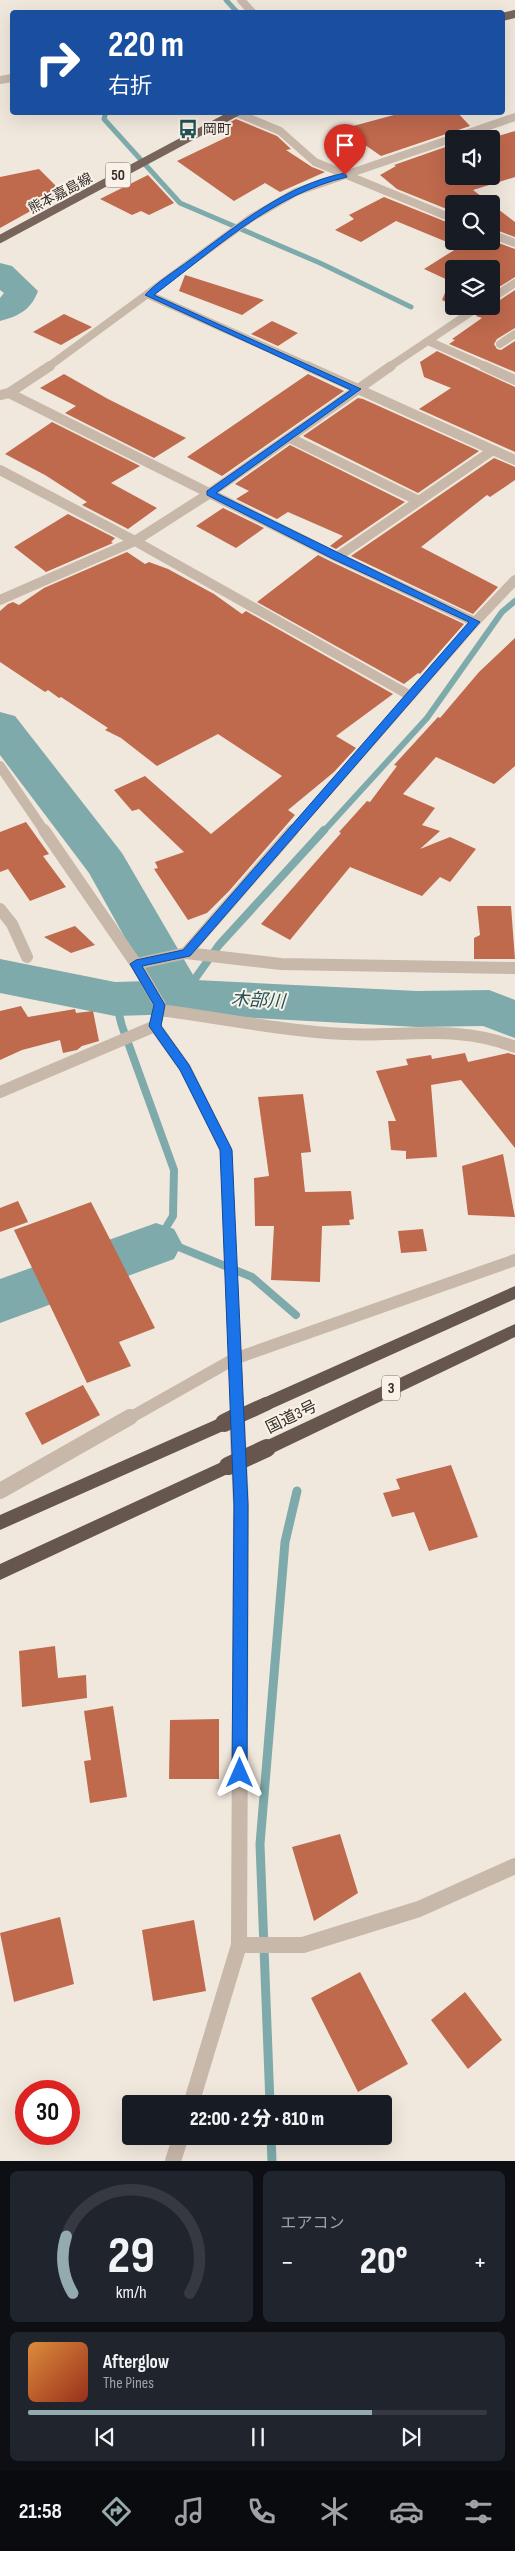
<!DOCTYPE html>
<html lang="ja">
<meta charset="utf-8">
<style>
:root{--surface:#171b24;--page:#20242c;--text:#f1f3f6;--muted:#9ea1a6;--line:#363941;--accent:#93abae}
body{margin:0;font-family:"Sofia Sans Condensed","Noto Sans JP",sans-serif;background:var(--page);color:var(--text);height:100vh;display:flex;flex-direction:column;font-size:19px;white-space:nowrap}
*{box-sizing:border-box;margin:0}
p{font-size:16px;color:var(--muted)}
.icon{flex:none;width:28px;height:28px;fill:none;stroke:currentColor;stroke-width:2;stroke-linecap:round;stroke-linejoin:round}
.map{position:relative;height:2161px;overflow:hidden}
.side{display:flex;flex-direction:column;gap:10px;padding:10px;background:#0d0f14;flex:1}
.side>*{flex:none}
.banner{position:absolute;left:10px;top:10px;width:495px;height:105px;border-radius:5px;box-shadow:0 5px 20px #0002;background:#1a4fa0;color:#fff;overflow:hidden}
.controls{position:absolute;left:445px;top:130px;display:grid;gap:10px}
.controls a{display:grid;place-items:center;width:55px;height:55px;border-radius:5px;background:var(--surface);box-shadow:0 5px 20px #0002;font-size:25px}
.speed{position:absolute;left:15px;top:2080px;display:flex;gap:10px;font-size:25px;font-weight:700;text-align:center}
.speed>*{display:grid;place-content:center;width:65px;height:65px;border-radius:50%;background:var(--surface);box-shadow:0 5px 20px #0002;line-height:1}
.speed .limit{border:8px solid #d22;background:#fff;color:#111}
.pin{position:absolute;display:grid;place-items:center;width:42px;height:42px;color:#fff;margin:-51px -21px;border-radius:50% 50% 50% 0;rotate:-45deg;box-shadow:0 0 5px #0007}
.pin .icon{rotate:45deg}
.me{position:absolute;width:55px;margin:-28px;rotate:0deg;stroke-linejoin:round;filter:drop-shadow(0 0 4px #0008)}
.turn{display:flex;align-items:center;gap:18px;height:105px;padding:0 15px;font-size:22px}
.turn .icon{width:65px;height:65px;stroke-width:2.5}
.turn b{display:block;font-size:35px;line-height:42px}
.big{font-size:38px;font-weight:800;line-height:1.1}
.side .tile{flex:1;display:flex;flex-direction:column;justify-content:center;gap:8px;min-width:0;padding:0 18px;border-radius:8px;background:var(--page)}
.side .dial{align-items:center;gap:0}
.dial svg{height:130px;overflow:visible;fill:none;stroke:var(--line);stroke-width:7;stroke-linecap:round;text-anchor:middle}
.dial text{fill:var(--text);stroke:none}
.song{display:flex;align-items:center;gap:15px}
.cover{width:60px;height:60px;border-radius:8px;background:linear-gradient(135deg,hsl(30 70% 55%),hsl(10 70% 35%))}
.played{height:5px;border-radius:2px;background:linear-gradient(90deg,var(--accent) 75%,var(--line) 75%)}
.keys{display:flex;justify-content:space-around;direction:ltr}
.heat{display:flex;justify-content:space-between;align-items:center;font-size:28px;direction:ltr}
.side .tiles{flex:1;display:grid;gap:10px;grid-template-columns:1fr 1fr}
.tile:last-child{grid-column:span 2}
.trip{position:absolute;left:122px;top:2095px;width:270px;height:50px;border-radius:5px;background:var(--surface);box-shadow:0 5px 20px #0002;font-weight:800;line-height:50px;text-align:center}
.menu{display:flex;height:80px;justify-content:space-around;align-items:center;background:#090b0e;color:var(--muted)}
.menu .icon{width:35px;height:35px}
.menu .on{color:var(--accent)}
.menu b{font-size:22px;color:var(--text)}
.map>svg:first-child{display:block}
.lines{fill:none;stroke-linecap:round;stroke-linejoin:round}
.stream-far3{stroke:#7eaaac;stroke-width:5}
.stream-far2{stroke:#7eaaac;stroke-width:6}
.stream-far1{stroke:#7eaaac;stroke-width:8}
.stream{stroke:#7eaaac;stroke-width:9}
.river{fill:#7eaaac;fill-rule:evenodd}
.building{fill:#bf694d}
.minor-far3{stroke:#c8b8aa;stroke-width:8}
.minor-far2{stroke:#c8b8aa;stroke-width:10}
.minor-far1{stroke:#c8b8aa;stroke-width:12}
.minor{stroke:#c8b8aa;stroke-width:16}
.tertiary{stroke:#c8b8aa;stroke-width:8}
.primary{stroke:#77645b;stroke-width:8}
.trunk{fill:#66564e;fill-rule:evenodd}
.trunk-bridge-far1{stroke:#66564e;stroke-width:14}
.trunk-bridge{stroke:#66564e;stroke-width:18}
.route{fill:#1a73e8;stroke:#114b97}
.labels{text-anchor:middle;stroke-width:4;stroke-linejoin:round;paint-order:stroke}
.far-poi-label{font-size:14px;fill:#362d29;stroke:#f9f2e9;text-anchor:start}
.far-street-label{font-size:14px;fill:#362d29;stroke:#f9f2e9}
.shield{fill:#f9f2e9;stroke:#706863;stroke-width:1}
.shield-label{font-size:15px;font-weight:bold;fill:#362d29}
.street-label{font-size:16px;fill:#362d29;stroke:#f9f2e9}
.water-label{font-size:18px;font-style:italic;fill:#215255;stroke:#f9f2e9}
</style>
<div class="map">
<svg width="515" height="2161" viewBox="0 0 515 2161">
<rect width="100%" height="100%" fill="#f1e8dd"/>
<g class="lines">
<path class="stream-far3" d="M226,0l11,12
M106,112l-2,7 76,84 140,60 91,44"/>
<path class="stream-far2" d="M323,832l104,-114 75,-106 13,-11"/>
<path class="stream-far1" d="M182,997l37,-52 105,-115
M115,999l7,27 52,144 -1,46 -17,28 18,1 78,32 44,38"/>
<path class="stream" d="M270,2104l-10,-260 25,-302 12,-51
M271,2136l1,25"/>
<path class="river" d="M0,263l12,3 26,25c-7,19 -19,25 -38,30v-23l4,-5 -4,-3z
M0,712l15,4 107,137 74,127 221,11 72,-1 26,10v38l-32,-12 -66,1 -235,-13 -67,2 -115,-23v-34l115,23 34,-1 -60,-108 -89,-118z
M156,1223l18,6 8,15 -8,15 -174,64v-44z"/>
</g>
<path class="building" d="M405,112h52l13,14 -89,30 -39,-27z
M236,119l41,17 14,13 -5,1 26,17 13,5 -45,20 -15,-9 -31,18 -57,-40 50,-24 -4,-11z
M515,131v46l-42,13 42,32v15l-24,-9v-24h-37v8l-57,-23 -17,-14 16,-9 -2,-1 60,-21v32h37v-37h-3z
M39,169l24,24 -63,35v-51z
M148,175l26,28 -25,12 -8,-4 -9,4 -32,-16z
M384,197l70,28v16l37,-1 24,9v28l-24,15v-23h-37v37l-12,-6 8,-19 -26,-12 35,-22 -63,-26 -35,21 -26,-12 19,-11 -5,-4z
M185,275l79,25 -22,15 -63,-24z
M515,290v38l-18,11 -3,5 3,5 4,1 14,-9v31l-66,-28 6,-4 -3,-1 30,-21 -6,-2 10,-10h5z
M64,314l28,13 -31,18 -28,-13z
M272,321l26,12 -20,13 -27,-12z
M437,351l78,36v65l-96,-43 32,-21 -27,-11 -4,-15z
M64,374l44,25 78,39 -32,20 -89,-45 11,-7 -36,-18z
M308,374l36,17 -122,85 -35,-19z
M358,398l5,1 116,52 -61,42 -115,-57z
M52,422l88,44 -29,17 46,25 -29,21 -46,-24 5,-3 -42,-27 -40,-21z
M290,445l115,57 -69,47 -6,-3 13,-10 -55,-24 -11,7 -41,-20 13,-8 -14,-7z
M494,458l21,9v13l-25,17 -3,-2 -66,52 77,40 -25,27 -122,-58z
M223,508l41,20 -28,20 -40,-22z
M68,514l47,24 -4,4 2,1 -67,29 -32,-25z
M127,552l18,12 4,-2 19,7 46,25 28,20 4,-3 147,83 -57,42 20,12 -22,24 -46,38 7,5 -66,76 -22,22 -19,7 -34,-51 4,-1 -3,-6 29,-10 -45,-43 -7,2 -18,-21 31,-14 66,58 71,-58 -64,-42 -61,32 -36,-28 -16,-8 3,-2 -47,-31 -2,1 -11,-8 -3,2 -45,-30v-51l8,-7 5,-2 6,3 25,-17z
M318,555l16,8 130,61 -44,50 -2,-1 -14,11 -147,-82z
M515,638v128l-21,18 -58,-27 -33,37 32,14 -13,17 18,6 -20,18 30,-12 26,12 -26,33 -10,-5 -18,19 -72,-29 -60,73 -29,-16 80,-91 -2,-1 28,-31 3,1 27,-36 -3,-1 44,-48 2,1 39,-46z
M26,822l23,32 -6,2 23,31 -36,14 -22,-32 -8,3v-40z
M477,906h34l4,53h-41v-21l6,-3z
M75,926l20,19 -24,8 -27,-16z
M21,1006l7,11 47,-8 1,4 17,-2 6,30 -17,5 -5,4 -14,3 -3,-13 -38,10 -22,10v-49z
M465,1053l3,9 40,-9 7,2v93l-54,-68 -30,5 6,72 -31,2v-8l-15,-1 -3,-29h8l-20,-50 32,-6 -2,-6 25,-4 1,4z
M303,1094l8,58 -10,1 4,39 46,-1 3,28 -5,1 1,5 -28,1 -2,56 -49,-2 3,-54h-19l-1,-48 15,-2 -11,-79z
M503,1154l12,63 -47,-2 -6,-49z
M18,1201l10,21 -28,10v-24z
M91,1202l64,126 -36,14 12,24 -44,17 -73,-153z
M423,1229l4,22 -26,2 -3,-22z
M83,1385l17,30 -58,30 -17,-32z
M451,1465l27,72 -49,14 -15,-39 -22,5 -9,-24 17,-4 -4,-10z
M55,1646l3,32 28,-3 1,23 -65,9 -3,-56z
M113,1706l14,91 -37,6 -6,-42 7,-1 -7,-49z
M219,1719v60h-50l1,-59z
M340,1834l18,59 -44,28 -22,-74z
M60,1917l14,67 -60,18 -14,-69z
M194,1920l12,71 -53,10 -11,-71z
M360,1972l48,92 -50,28 -47,-94z
M465,1992l37,48 -34,29 -37,-49z"/>
<g class="lines">
<path class="minor-far3" d="M241,0l11,12
M0,80l12,-2
M237,113l43,18 35,31 139,57
M491,234l24,9
M149,295l161,72
M491,299l24,-16
M428,341l59,26
M500,344l15,-10
M48,367l203,-149 45,-26 49,-17
M389,367l91,-61"/>
<path class="minor-far2" d="M307,366l208,94
M484,366l31,14
M9,393l328,164 138,65
M0,395l9,-2 41,-27
M290,438l129,63
M0,470l135,71 276,155
M337,557l156,-107
M0,600l135,-59 75,-48 181,-127
M0,766l45,66
M292,832l183,-210 40,-42"/>
<path class="minor-far1" d="M44,830l92,134 24,41 -5,21 30,42 41,82 11,269
M0,909l12,15 15,33
M186,953l95,11 234,4
M136,964l50,-11 107,-123
M159,1010c62,8 124,21 186,24 59,3 113,-10 170,13
M0,1092l155,-66
M128,1419l106,-60 281,-99"/>
<path class="minor" d="M0,1491l130,-74
M239,1945h64l116,-36 96,-43
M191,2104l48,-159 2,-440 -4,-88
M173,2161l8,-25"/>
<path class="tertiary" d="M345,175l170,-58"/>
<path class="primary" d="M502,17l13,-3
M0,239l237,-127"/>
<path class="trunk" d="M515,1286v13l-244,110 -5,2 -5,-2 -3,-5 3,-5z
M515,1324v13l-242,116 -6,2 -6,-2 -2,-5 2,-5z
M224,1416l6,2 2,5 -2,5 -230,102v-15z
M228,1459l6,2 2,5 -2,5 -234,109v-16z"/>
<path class="trunk-bridge-far1" d="M233,1419l33,-15"/>
<path class="trunk-bridge" d="M224,1423l12,-6
M228,1466l39,-18"/>
</g>
<path class="route" d="M345,173l2,4c-74,17 -133,73 -193,118l207,94 -145,104 264,129 -290,334 -48,10 23,39 -4,21 28,39 43,85 16,355 -1,268 -2,5 -5,2 -5,-2 -3,-5 2,-268 -14,-355 -40,-80 -31,-44 5,-21 -24,-41 6,-4 47,-10 286,-328 -136,-63 -126,-64v-4l144,-101 -206,-95c12,-13 30,-24 45,-35 48,-35 95,-75 155,-87z"/>
<defs>
<symbol id="bus-bare" viewBox="-9 -9 18 18"><path d="M-5-6H5V4H4V6H2V4H-2V6H-4V4H-5ZM-3.5-4V0h7V-4ZM-3.5 1.2v1.5H-2V1.2ZM2 1.2v1.5H3.5V1.2Z" fill="#215255" stroke="#f9f2e9" stroke-width="2.5" paint-order="stroke"/></symbol>
</defs>
<g fill-rule="evenodd">
<use href="#bus-bare" x="174" y="115" width="28" height="28"/>
</g>
<g class="labels">
<g class="far-poi-label">
<text x="203" y="134">岡町</text>
</g>
<g class="far-street-label">
<text transform="translate(60 193) rotate(-28)" y="5">熊本嘉島線</text>
</g>
<g class="shield">
<rect x="105.5" y="162.5" width="25" height="25" rx="4"/>
<rect x="382" y="1375.5" width="18" height="25" rx="4"/>
</g>
<g class="shield-label">
<text x="118" y="180">50</text>
<text x="391" y="1393">3</text>
</g>
<g class="street-label">
<text transform="translate(291 1416) rotate(-26)" y="6">国道3号</text>
</g>
<g class="water-label">
<text transform="translate(258 1000) rotate(3)" y="6">木部川</text>
</g>
</g>
</svg>
<div class="controls">
<a><svg class="icon" aria-label="sound" viewBox="0 0 24 24"><path d="M4 9h4l5-4v14l-5-4H4zM17 9q2 3 0 6"/></svg></a>
<a><svg class="icon" aria-label="search" viewBox="0 0 24 24"><circle cx="10" cy="10" r="6"/><path d="M15 15l6 6"/></svg></a>
<a><svg class="icon" aria-label="layers" viewBox="0 0 24 24"><path d="M12 4l9 5-9 5-9-5zM3 14l9 5 9-5"/></svg></a>
</div>
<div class="speed"><div class="limit">30</div></div>
<div class="pin" style="left:345px;top:175px;background:#d93025"><svg class="icon" aria-label="arrive" viewBox="0 0 24 24"><path d="M6 21V4h12l-3 4 3 4H6"/></svg></div>
<svg class="me" style="left:240px;top:1773px" viewBox="-20 -20 40 40"><path d="M0-17L14 15 0 8-14 15z" fill="#1a73e8" stroke="#fff" stroke-width="4"/></svg>
<div class="trip">22:00 · 2 分 · 810 m</div>
<div class="banner">
<div class="turn"><svg class="icon" aria-label="right" viewBox="0 0 24 24"><path d="M7 20v-9h11M14 6l5 5-5 5"/></svg><div><b>220 m</b>右折</div></div>
</div>
</div>
<section class="side">
<div class="tiles">
<div class="tile dial"><svg viewBox="0 0 100 80">
<path d="M14 69A42 42 0 1 1 86 69"/>
<path d="M14 69A42 42 0 0 1 10 34" stroke="#93abae"/>
<text x="50" y="56" font-size="32" font-weight="700">29</text>
<text x="50" y="72" font-size="11">km/h</text>
</svg></div>
<div class="tile"><p>エアコン</p>
<div class="heat"><a>−</a><b class="big">20°</b><a>+</a></div>
</div>
<div class="tile">
<div class="song"><i class="cover"></i><div><b>Afterglow</b><p>The Pines</p></div></div>
<div class="played"></div>
<div class="keys"><svg class="icon" aria-label="previous" viewBox="0 0 24 24"><path d="M18 5L8 12l10 7zM5 5v14"/></svg><svg class="icon" aria-label="pause" viewBox="0 0 24 24"><path d="M8 5v14M16 5v14"/></svg><svg class="icon" aria-label="next" viewBox="0 0 24 24"><path d="M6 5l10 7-10 7zM19 5v14"/></svg></div>
</div>
</div>
</section>
<nav class="menu">
<b>21:58</b>
<svg class="icon on" aria-label="directions" viewBox="0 0 24 24"><path d="M12 3l9 9-9 9-9-9zM9 14v-3h6M13 9l2 2-2 2"/></svg>
<svg class="icon" aria-label="music" viewBox="0 0 24 24"><path d="M9 18V5l10-2v13"/><circle cx="6" cy="18" r="3"/><circle cx="16" cy="16" r="3"/></svg>
<svg class="icon" aria-label="phone" viewBox="0 0 24 24"><path d="M5 4h4l2 5-3 2q2 4 5 5l2-3 5 2v4C11 20 4 13 5 4z"/></svg>
<svg class="icon" aria-label="climate" viewBox="0 0 24 24"><path d="M12 3v18M4 7l16 10M4 17L20 7"/></svg>
<svg class="icon" aria-label="car" viewBox="0 0 24 24"><path d="M5 17H2v-5l4-1 3-4h7l3 4 3 1v5h-3M9 17h6M6 11h13"/><circle cx="7" cy="17" r="2"/><circle cx="17" cy="17" r="2"/></svg>
<svg class="icon" aria-label="filters" viewBox="0 0 24 24"><path d="M4 7h16M4 17h16"/><circle cx="9" cy="7" r="2"/><circle cx="15" cy="17" r="2"/></svg>
</nav>
